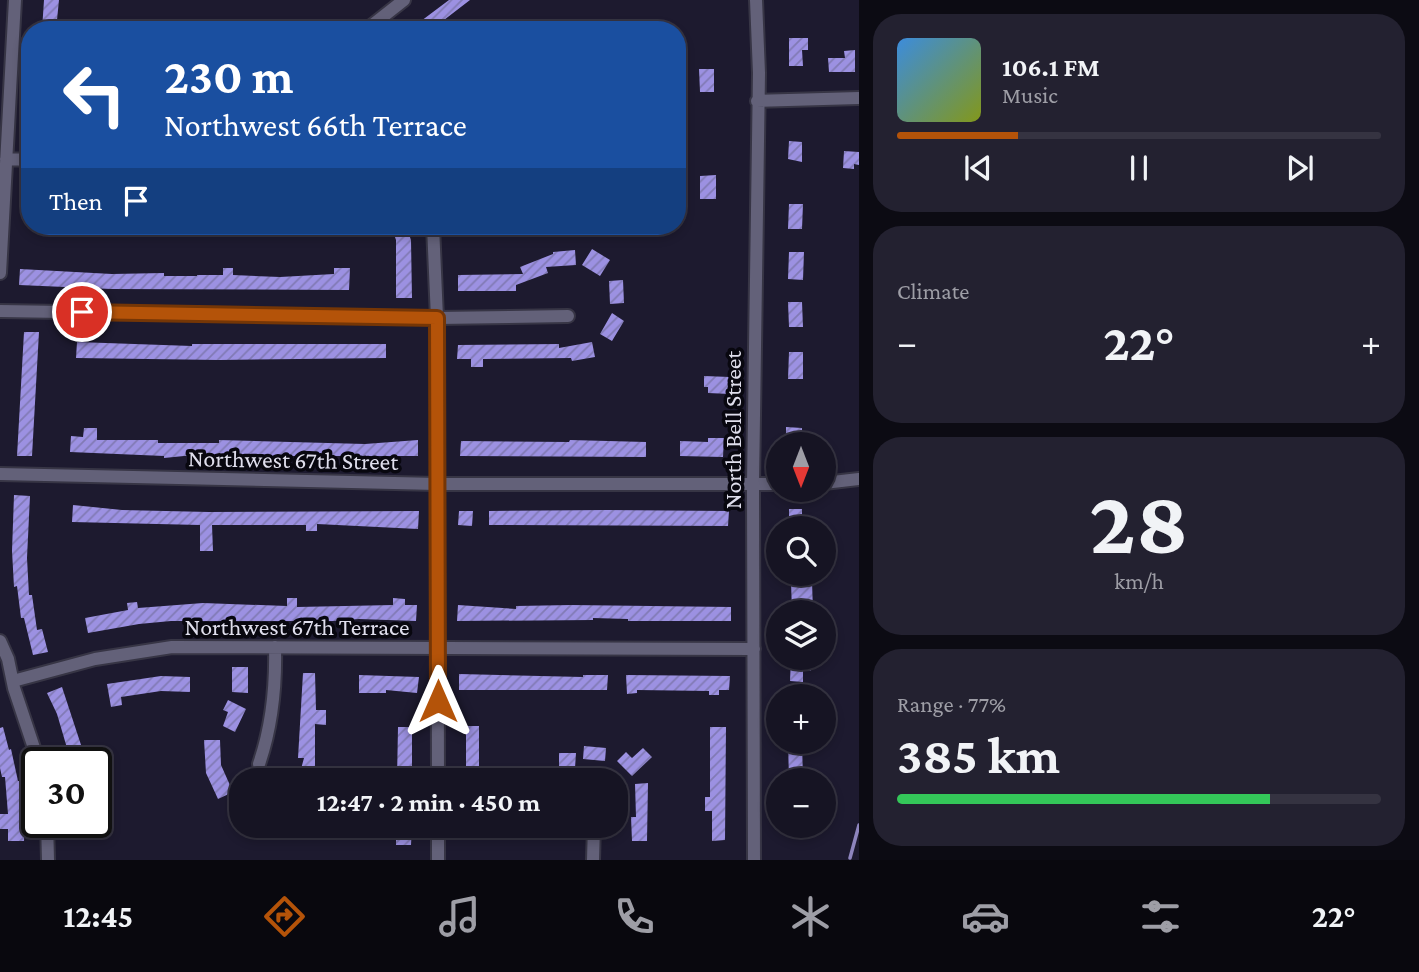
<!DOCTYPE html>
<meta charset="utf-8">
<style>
:root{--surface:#161423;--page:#232130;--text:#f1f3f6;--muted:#9e9ea6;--line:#353341;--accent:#b45309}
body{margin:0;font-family:"Crimson Pro",serif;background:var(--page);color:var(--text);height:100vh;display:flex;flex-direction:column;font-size:26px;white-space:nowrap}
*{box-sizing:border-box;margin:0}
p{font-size:23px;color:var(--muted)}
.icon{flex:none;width:38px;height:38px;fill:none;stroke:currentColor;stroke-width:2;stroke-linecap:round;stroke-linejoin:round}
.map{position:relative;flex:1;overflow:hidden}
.panel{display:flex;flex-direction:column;gap:14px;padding:14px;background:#0c0b13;width:560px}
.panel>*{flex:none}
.banner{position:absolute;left:21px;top:21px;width:665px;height:214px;border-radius:28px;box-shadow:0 4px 10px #0003,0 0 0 2px var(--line);background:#1a4fa0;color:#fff;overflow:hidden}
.needle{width:46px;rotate:180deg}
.tools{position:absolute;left:766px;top:432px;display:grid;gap:14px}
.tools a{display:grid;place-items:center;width:70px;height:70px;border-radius:50%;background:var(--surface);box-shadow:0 4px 10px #0003,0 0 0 2px var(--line);font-size:35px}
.speed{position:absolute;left:21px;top:747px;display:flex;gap:14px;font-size:35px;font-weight:700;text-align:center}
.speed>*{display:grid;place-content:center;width:91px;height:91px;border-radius:50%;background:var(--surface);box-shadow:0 4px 10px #0003,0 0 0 2px var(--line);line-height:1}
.speed .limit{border:4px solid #111;border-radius:10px;background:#fff;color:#111}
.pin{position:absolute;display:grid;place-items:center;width:60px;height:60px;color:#fff;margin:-30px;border:4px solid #fff;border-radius:50%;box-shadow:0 2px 7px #0007}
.me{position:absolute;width:77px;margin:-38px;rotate:0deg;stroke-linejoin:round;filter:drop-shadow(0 0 5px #0008)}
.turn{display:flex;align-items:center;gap:24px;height:147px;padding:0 28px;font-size:32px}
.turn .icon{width:91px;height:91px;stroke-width:2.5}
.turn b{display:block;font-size:49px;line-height:60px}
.then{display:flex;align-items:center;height:66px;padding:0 28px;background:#0003;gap:14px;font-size:26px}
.big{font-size:52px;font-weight:700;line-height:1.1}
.panel .card{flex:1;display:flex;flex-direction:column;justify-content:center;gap:10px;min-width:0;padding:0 24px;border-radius:28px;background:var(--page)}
.panel .dial{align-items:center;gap:0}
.dial b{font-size:91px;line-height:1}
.song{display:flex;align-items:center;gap:21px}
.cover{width:84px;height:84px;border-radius:10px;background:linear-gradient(135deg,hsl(210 70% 55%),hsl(70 70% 35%))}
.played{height:7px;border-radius:4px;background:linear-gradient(90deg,var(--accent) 25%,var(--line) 25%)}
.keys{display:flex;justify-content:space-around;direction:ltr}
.heat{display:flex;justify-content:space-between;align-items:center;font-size:38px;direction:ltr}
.charge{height:10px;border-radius:5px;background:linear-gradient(90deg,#34c759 77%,var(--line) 0)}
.trip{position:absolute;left:229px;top:768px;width:399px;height:70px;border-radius:28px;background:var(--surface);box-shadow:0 4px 10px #0003,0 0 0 2px var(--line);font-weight:700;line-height:70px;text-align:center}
.menu{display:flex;height:112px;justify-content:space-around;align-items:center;background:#09080e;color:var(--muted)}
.menu .icon{width:49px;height:49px}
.menu .on{color:var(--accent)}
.menu b{font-size:32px;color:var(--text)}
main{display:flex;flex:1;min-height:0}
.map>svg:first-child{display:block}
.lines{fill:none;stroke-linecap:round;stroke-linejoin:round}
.stream{stroke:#8e85be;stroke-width:3.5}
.building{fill:url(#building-hatch)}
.minor-casing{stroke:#373545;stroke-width:16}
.minor{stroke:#636179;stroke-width:12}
.route-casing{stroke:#753606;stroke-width:18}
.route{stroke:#b45309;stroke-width:12}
.labels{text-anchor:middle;stroke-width:7;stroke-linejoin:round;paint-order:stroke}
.street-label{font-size:24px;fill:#dfdeec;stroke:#08070f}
</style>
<main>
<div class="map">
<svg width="859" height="860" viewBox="0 0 859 860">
<defs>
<pattern id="building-hatch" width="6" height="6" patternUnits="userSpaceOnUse" patternTransform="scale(1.75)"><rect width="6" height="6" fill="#9c91e2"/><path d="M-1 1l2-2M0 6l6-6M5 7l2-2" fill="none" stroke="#817ab4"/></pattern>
</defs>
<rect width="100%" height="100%" fill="#1d1a2f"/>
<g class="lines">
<path class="stream" d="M850,858l9,-33"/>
</g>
<path class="building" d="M44,0h15l-3,30h-14z
M449,0h21l-39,30h-22z
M789,38h19v12h-6l1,16h-14z
M855,50v22h-26l-1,-14h17l-1,-7z
M699,69h15v23h-14z
M789,141l13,1v20l-14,-3z
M844,151l15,1v13l-5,-1v5l-11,-1z
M716,175v24h-16v-23z
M789,204h14l-1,25h-14z
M391,226h15l5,14 1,58h-16v-58z
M592,249l18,11 -10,16 -18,-11z
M575,250l1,15 -30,2 2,6 -32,12v6h-58v-16l65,-1 -3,-7 33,-13v-2z
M789,252h15l-1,28 -15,-1z
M223,268h10v7l47,2 54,-3v-6h16l-1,22 -238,-1 -92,-4 1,-16 92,5 52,-1v3h33v-1h26z
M623,280l1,23 -14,1 -1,-23z
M788,302h14l1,25h-14z
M612,313l12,8 -12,20 -12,-7z
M24,332h15l-7,124h-15z
M77,342l115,4v-2h194v14l-167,2 -143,-2z
M592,342l3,15 -23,4 -1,-3 -88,1v8h-12v-8h-14l1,-14 101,-1v4z
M789,352h14v27h-15z
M704,376l26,1v17l-22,-1v-6h-4z
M786,427l16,1v16h-16z
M84,428h13v12h61v3h61v-3l146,4 53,-4v16h-234l-20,2v-2l-94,-4 1,-16 12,1z
M708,438h16l-1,19 -43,-1v-15l28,1z
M570,440l76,2v15l-186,-1 1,-15 108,1z
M14,495l16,1 -3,62 2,37h3l5,35 5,-1 6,23 -15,3 -9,-37h-3l-4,-32 -3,1 -2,-36z
M73,505l49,5 87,2 210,-1 -1,18 -101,-5v7h-11v-6h-94l1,26h-13v-26l-128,-3z
M789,509h13v19h-13z
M606,510l123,1 -1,15 -239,-1v-14z
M459,511h14l-1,15 -14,-1z
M812,581l1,31h-21l-1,-30z
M287,598h10v9l96,-2v-7l12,1v6h12l-1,16 -57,-2 -26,2h-162l-32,3 -51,9 -3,-15 43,-8 -1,-7 10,-1 1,6 65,-5 84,3z
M458,605l58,4v-3l55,-1 160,2v14h-103v-2l-35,-1v2l-136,1z
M791,658h20v13l-8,-1v12l-13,-1z
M232,667h16v26l-16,-1z
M303,673h12l1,37h10v15l-11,-1v43l3,1 -4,12h-16l6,-22h-6z
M459,674l124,3v-2h25l-1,15h-148z
M359,675l60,2 -2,16 -31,-3v3h-27z
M626,675l104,1 -1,14h-10v5h-10v-4l-72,-1v3l-10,1z
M161,676l29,1v15l-29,-1 -40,6 1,8 -11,2 -4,-23z
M62,687l21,64h7l1,12h-18l-2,-16 -4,1 -10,-34 -10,-21z
M228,700l18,9 -11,23 -12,-6 5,-14 -5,-2z
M466,726h13v52h-13z
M3,727l6,23 2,-1 7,32h2l5,33 -1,27h-16v-12h-8v-15h8l-3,-37h-3l-2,-9v-40z
M398,727h14v52h-15z
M710,727h16l-1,113 -13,1v-30h-7v-14h5z
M204,740h16l1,25 12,27 -15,7 -12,-26z
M788,742h14l1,38h-14z
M584,746l22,2 -1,13 -22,-2z
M643,748l9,9 -20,19 -15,-15 9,-9 6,6z
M559,753h17l-1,15h-16z
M648,783l-1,58h-15l-1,-24h5l-1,-33z
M238,788h4v34l-11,-2z
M79,822h15l1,17h-16z
M396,826h16l-1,19h-15z
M467,826h14v14h-14z
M789,826h21v12h-21z"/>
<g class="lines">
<defs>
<path id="minor" d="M366,30l38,-30
M757,101l102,-3
M6,159l24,1
M433,226l4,92 1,462
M0,273l15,-273
M0,311l437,7 131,-2
M0,474l437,10h342
M824,483l35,-4
M0,641l8,18 6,29 25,75
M13,681l82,-22 77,-12 582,2
M259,764c13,-38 17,-77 16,-117
M47,822l1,38
M438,826v34
M593,860l1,-34
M754,860l-1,-376 6,-411 -3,-73"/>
</defs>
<use href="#minor" class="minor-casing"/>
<use href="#minor" class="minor"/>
</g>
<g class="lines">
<defs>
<path id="route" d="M82,312l355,6 1,383"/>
</defs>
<use href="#route" class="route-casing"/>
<use href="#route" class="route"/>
</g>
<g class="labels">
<g class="street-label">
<text transform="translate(733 430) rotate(-90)" y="8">North Bell Street</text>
<text transform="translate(293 460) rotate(1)" y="8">Northwest 67th Street</text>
<text x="297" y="635">Northwest 67th Terrace</text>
</g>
</g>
</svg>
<div class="tools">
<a><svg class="needle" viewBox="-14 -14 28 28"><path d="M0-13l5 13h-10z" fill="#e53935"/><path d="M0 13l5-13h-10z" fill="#9e9ea6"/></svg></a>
<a><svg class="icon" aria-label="search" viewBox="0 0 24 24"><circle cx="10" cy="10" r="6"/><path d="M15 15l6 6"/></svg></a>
<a><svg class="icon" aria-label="layers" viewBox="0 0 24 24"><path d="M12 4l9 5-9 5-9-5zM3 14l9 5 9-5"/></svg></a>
<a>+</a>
<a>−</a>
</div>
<div class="speed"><div class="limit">30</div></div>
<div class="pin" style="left:82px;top:312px;background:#d93025"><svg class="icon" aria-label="arrive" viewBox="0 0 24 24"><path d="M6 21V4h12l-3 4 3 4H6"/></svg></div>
<svg class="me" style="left:438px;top:701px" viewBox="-20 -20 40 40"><path d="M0-17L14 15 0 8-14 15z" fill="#b45309" stroke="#fff" stroke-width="4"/></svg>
<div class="trip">12:47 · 2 min · 450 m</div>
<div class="banner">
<div class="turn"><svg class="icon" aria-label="left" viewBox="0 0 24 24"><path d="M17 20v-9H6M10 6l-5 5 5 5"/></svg><div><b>230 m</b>Northwest 66th Terrace</div></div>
<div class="then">Then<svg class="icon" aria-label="arrive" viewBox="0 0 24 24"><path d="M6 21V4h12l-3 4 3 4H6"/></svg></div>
</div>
</div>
<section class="panel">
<div class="card">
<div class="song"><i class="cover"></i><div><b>106.1 FM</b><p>Music</p></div></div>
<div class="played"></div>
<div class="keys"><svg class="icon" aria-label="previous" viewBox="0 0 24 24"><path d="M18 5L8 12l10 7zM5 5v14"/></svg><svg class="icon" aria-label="pause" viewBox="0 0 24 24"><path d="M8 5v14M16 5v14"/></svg><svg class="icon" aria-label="next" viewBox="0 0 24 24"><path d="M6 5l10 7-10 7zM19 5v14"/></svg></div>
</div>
<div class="card"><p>Climate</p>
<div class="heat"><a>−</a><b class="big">22°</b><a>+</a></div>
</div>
<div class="card dial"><b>28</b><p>km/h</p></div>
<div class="card"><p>Range · 77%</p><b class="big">385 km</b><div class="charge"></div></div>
</section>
</main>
<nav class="menu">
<b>12:45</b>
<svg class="icon on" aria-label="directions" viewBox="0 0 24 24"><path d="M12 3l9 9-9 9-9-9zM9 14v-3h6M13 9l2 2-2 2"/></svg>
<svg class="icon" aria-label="music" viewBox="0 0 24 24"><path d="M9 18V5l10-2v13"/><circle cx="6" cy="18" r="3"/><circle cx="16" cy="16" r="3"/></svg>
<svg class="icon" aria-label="phone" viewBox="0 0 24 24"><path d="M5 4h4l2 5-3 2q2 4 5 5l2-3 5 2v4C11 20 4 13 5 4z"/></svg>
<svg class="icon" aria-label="climate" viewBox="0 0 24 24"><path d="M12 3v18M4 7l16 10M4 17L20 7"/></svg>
<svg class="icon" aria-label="car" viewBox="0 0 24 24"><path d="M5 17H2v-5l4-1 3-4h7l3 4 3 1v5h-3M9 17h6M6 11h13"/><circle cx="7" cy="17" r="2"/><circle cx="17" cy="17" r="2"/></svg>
<svg class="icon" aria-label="filters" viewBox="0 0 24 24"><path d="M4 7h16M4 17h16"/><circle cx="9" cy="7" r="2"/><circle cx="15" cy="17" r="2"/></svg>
<b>22°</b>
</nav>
